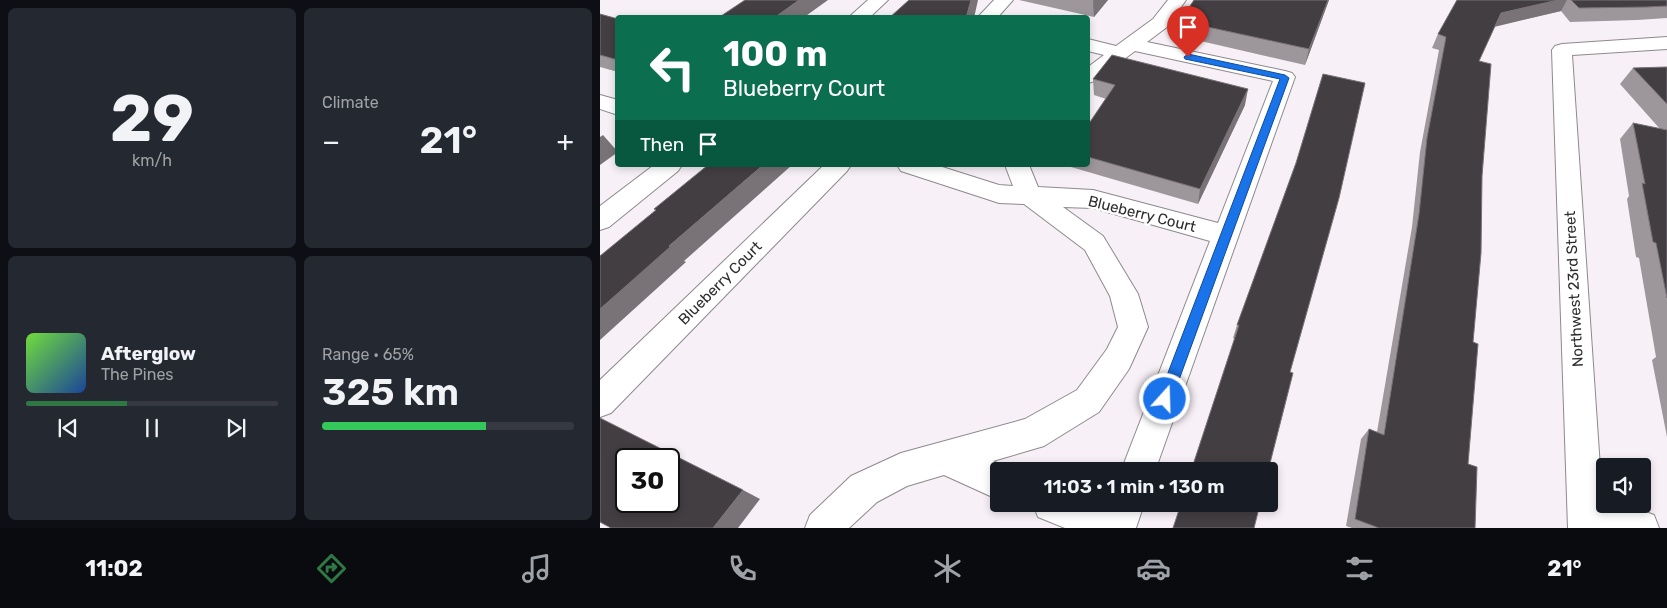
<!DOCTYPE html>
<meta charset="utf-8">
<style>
:root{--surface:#171b24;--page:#242831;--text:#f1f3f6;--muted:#9ea1a6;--line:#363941;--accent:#2f7846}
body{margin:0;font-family:Rubik,sans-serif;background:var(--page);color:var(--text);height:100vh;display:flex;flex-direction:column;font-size:19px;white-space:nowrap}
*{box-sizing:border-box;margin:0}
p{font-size:16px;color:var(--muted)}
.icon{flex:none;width:28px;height:28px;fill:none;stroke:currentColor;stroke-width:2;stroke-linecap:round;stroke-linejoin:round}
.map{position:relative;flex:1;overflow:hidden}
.side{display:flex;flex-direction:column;gap:8px;padding:8px;background:#0d0f14;width:600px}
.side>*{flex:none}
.top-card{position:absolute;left:15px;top:15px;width:475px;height:152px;border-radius:5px;box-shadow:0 2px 8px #0003;background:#0b6e4f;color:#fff;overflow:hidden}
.controls{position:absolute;left:996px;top:458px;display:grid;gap:10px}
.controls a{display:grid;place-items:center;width:55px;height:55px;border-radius:5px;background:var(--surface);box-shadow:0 2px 8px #0003;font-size:25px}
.speed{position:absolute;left:15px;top:448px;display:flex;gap:10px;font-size:25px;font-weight:700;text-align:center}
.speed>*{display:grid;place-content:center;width:65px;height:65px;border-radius:50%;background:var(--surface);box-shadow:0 2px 8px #0003;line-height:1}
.speed .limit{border:2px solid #111;border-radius:8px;background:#fff;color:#111}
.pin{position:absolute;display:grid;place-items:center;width:42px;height:42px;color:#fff;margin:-51px -21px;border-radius:50% 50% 50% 0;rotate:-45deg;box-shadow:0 0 5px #0007}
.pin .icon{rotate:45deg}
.me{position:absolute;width:55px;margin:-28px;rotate:20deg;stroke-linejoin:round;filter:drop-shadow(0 0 4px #0008)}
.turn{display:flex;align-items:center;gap:18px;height:105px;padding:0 25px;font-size:22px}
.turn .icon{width:65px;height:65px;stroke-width:2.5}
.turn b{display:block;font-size:35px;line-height:42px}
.then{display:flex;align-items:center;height:48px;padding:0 25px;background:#0003;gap:10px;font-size:19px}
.big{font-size:38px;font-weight:600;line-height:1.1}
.side .widget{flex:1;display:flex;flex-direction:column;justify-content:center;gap:8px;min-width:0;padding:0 18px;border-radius:8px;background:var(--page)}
.side .dial{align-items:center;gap:0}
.dial b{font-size:65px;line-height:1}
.song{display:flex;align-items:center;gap:15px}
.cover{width:60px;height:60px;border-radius:8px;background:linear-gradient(135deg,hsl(100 70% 55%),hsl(220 70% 35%))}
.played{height:5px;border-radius:2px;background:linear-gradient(90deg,var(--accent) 40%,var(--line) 40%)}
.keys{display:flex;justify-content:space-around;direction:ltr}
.heat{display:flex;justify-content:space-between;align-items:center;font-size:28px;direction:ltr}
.charge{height:8px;border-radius:4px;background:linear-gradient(90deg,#34c759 65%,var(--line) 0)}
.side .tiles{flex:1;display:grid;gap:8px;grid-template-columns:repeat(2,1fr)}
.trip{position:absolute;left:390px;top:462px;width:288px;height:50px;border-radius:5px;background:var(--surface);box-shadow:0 2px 8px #0003;font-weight:600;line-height:50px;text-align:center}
.menu{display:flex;height:80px;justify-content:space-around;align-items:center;background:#090b0e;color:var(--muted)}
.menu .icon{width:35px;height:35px}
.menu .on{color:var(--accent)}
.menu b{font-size:22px;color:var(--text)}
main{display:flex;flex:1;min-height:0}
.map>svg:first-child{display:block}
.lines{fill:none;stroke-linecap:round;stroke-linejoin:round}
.street-casing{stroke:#8e898d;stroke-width:2}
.street{fill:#fff;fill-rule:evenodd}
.wall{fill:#9d979c}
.shaded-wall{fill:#797378}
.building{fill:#433e42;stroke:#797378;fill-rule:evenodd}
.route{fill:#1a73e8;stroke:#114b97}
.labels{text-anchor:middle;stroke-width:5;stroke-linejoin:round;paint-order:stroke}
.street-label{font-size:15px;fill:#2e2c2e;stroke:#fff}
</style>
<main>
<section class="side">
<div class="tiles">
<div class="widget dial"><b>29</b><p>km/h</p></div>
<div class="widget"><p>Climate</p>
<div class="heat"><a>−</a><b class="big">21°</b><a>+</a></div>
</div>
<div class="widget">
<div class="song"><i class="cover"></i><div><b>Afterglow</b><p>The Pines</p></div></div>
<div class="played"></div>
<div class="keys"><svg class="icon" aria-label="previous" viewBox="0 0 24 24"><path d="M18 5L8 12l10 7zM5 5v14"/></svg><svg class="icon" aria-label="pause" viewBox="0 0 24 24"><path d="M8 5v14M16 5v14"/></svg><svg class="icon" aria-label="next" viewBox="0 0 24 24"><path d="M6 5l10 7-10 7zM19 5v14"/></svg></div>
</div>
<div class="widget"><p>Range · 65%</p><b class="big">325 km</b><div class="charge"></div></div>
</div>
</section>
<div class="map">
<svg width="1067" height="528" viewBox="0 0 1067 528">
<rect width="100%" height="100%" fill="#f7f0f6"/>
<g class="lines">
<defs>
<path id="street" d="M268,0h20l-19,18h-21z
M394,0h19l-16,18h-20z
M568,0h18l-19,27 -20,15 138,29 7,2 3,4 -140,394h-34l89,-230 -117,-33 -30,-1 40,29 35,58 10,33 -19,42 -30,43 -55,34 -51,15 19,10h-13v29l-55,-25 -37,11 -30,16 -28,26h-44l5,-13 41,-39 50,-23 124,-34 52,-29 30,-41 11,-22 -8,-31 -25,-46 -61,-46 -25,-1 -9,-3 -89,-29 -4,-6h39l63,20 14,1 -8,-21h24l9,22 55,3 125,33 55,-142 -138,-30 -40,30 -7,2v-16l16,-12 -16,-4v-12l28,7 37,-27z
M1067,37v12l-95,6 30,442 3,1v6h19l30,11 5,13h-91l-16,-478 3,-4 7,-2z
M0,95l18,5v15l-18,-6z
M54,165h28l-4,6 -69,56 -9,3v-24z
M224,165h27l-4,6 -236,242 -11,4v-37z
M433,504h61l12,5 2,-5h36l-8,24h-71l-27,-11z"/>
</defs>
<use href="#street" class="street-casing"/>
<use href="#street" class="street"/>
</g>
<path class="wall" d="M419,0h89l-14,17z
M729,0l-24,65 -126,-29 1,-15z
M857,0h210v18l-30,2 -67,2 -9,-11 -66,15 -16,35 3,115 -9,166 -5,122 7,64h-123l-6,-2 15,-87 8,-10 8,3 35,-205 8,-75 19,-102 -7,-2 6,-14z
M0,14l18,5v53l-18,-5z
M1067,67v370l-15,-77 4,-3 -17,-99 -3,-1 -9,-58 2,-3 -9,-57 13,-16 27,6 -40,-45 13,-16z
M493,79l152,26 -47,99 -127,-37v-2h17v-40l18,-26 -12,-4z
M696,163l-6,209 -57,-34 4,-13z"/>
<path class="shaded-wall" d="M199,0h29l-25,18h-29z
M371,0h7l-4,18h-8z
M494,0h14l-14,17 -1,-16z
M728,0h1l-24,65 4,-16z
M958,0h9l-6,11 -67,16 7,-14z
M648,89l-3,16 -47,99 2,-15z
M3,135l15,17 -18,13v-28z
M163,165h29l-108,96 2,1 -86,78v-31l69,-63z
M143,490l17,9 -22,29h-25z"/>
<path class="building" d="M145,0h54l-25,18h-56z
M309,0h62l-5,18h-77z
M594,0h134l-19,49 -129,-28z
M857,0h101l-57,13 -22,48 12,3 -9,112 -1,77 -8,89 5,2 -10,120 9,3 -2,61h-96l-24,-9 14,-90 15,6 35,-221 8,-76 19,-101 -8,-3z
M971,0h96v6l-20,1 -68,1z
M0,14l18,5v41l-18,-5z
M512,55l136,34 -48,100 -112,-32v-32l27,-40 -22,-6z
M1067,67v37l-34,-36z
M723,74l42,9 -26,115 -49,174 3,1 -25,98h-77l48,-146h-2l59,-162z
M1033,123l34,7v168l-11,-55 -3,-1 -11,-59 3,1z
M108,165h55l-94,81 1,1 -70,62v-53l56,-46 -2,-1z
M0,418l143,72 -30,38h-102l-11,-6zM26,459h43v42h-43z
M581,504h79l-6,24h-81z"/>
<path class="route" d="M588,54l97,21 4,3 -117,321 -2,4 -5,2 -5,-2 -2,-4 122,-320 -95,-20 -1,-2z"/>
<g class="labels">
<g class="street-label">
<text transform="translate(542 214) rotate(14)" y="5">Blueberry Court</text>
<text transform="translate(120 283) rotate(-45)" y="5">Blueberry Court</text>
<text transform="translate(974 289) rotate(-93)" y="5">Northwest 23rd Street</text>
</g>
</g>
</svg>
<div class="controls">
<a><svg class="icon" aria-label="sound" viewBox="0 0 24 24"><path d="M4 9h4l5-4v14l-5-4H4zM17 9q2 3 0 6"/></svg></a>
</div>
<div class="speed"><div class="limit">30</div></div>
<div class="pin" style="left:588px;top:57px;background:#d93025"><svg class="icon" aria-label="arrive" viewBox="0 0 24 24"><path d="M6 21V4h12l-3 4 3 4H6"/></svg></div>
<svg class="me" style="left:565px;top:399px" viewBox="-20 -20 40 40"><circle r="17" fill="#1a73e8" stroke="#fff" stroke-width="3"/><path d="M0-11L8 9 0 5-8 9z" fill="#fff"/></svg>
<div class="trip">11:03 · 1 min · 130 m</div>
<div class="top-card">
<div class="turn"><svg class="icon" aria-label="left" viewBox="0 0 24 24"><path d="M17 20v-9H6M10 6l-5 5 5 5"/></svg><div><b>100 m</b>Blueberry Court</div></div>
<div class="then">Then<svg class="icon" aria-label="arrive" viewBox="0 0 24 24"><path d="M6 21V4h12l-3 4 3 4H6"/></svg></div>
</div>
</div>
</main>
<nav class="menu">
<b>11:02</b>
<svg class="icon on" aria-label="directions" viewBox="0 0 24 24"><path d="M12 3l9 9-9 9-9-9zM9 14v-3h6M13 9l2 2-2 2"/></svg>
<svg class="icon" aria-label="music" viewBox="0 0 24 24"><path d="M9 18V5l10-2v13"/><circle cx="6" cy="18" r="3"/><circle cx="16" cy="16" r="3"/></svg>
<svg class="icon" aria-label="phone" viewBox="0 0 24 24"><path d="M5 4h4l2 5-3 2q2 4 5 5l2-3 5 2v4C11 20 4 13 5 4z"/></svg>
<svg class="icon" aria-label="climate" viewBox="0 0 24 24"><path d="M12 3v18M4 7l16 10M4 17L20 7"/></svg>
<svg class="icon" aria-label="car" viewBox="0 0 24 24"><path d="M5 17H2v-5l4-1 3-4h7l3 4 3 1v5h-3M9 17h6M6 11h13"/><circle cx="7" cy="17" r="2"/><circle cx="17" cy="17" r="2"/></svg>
<svg class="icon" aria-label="filters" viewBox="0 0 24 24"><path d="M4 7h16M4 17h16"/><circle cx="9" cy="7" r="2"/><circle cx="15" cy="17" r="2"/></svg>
<b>21°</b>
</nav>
